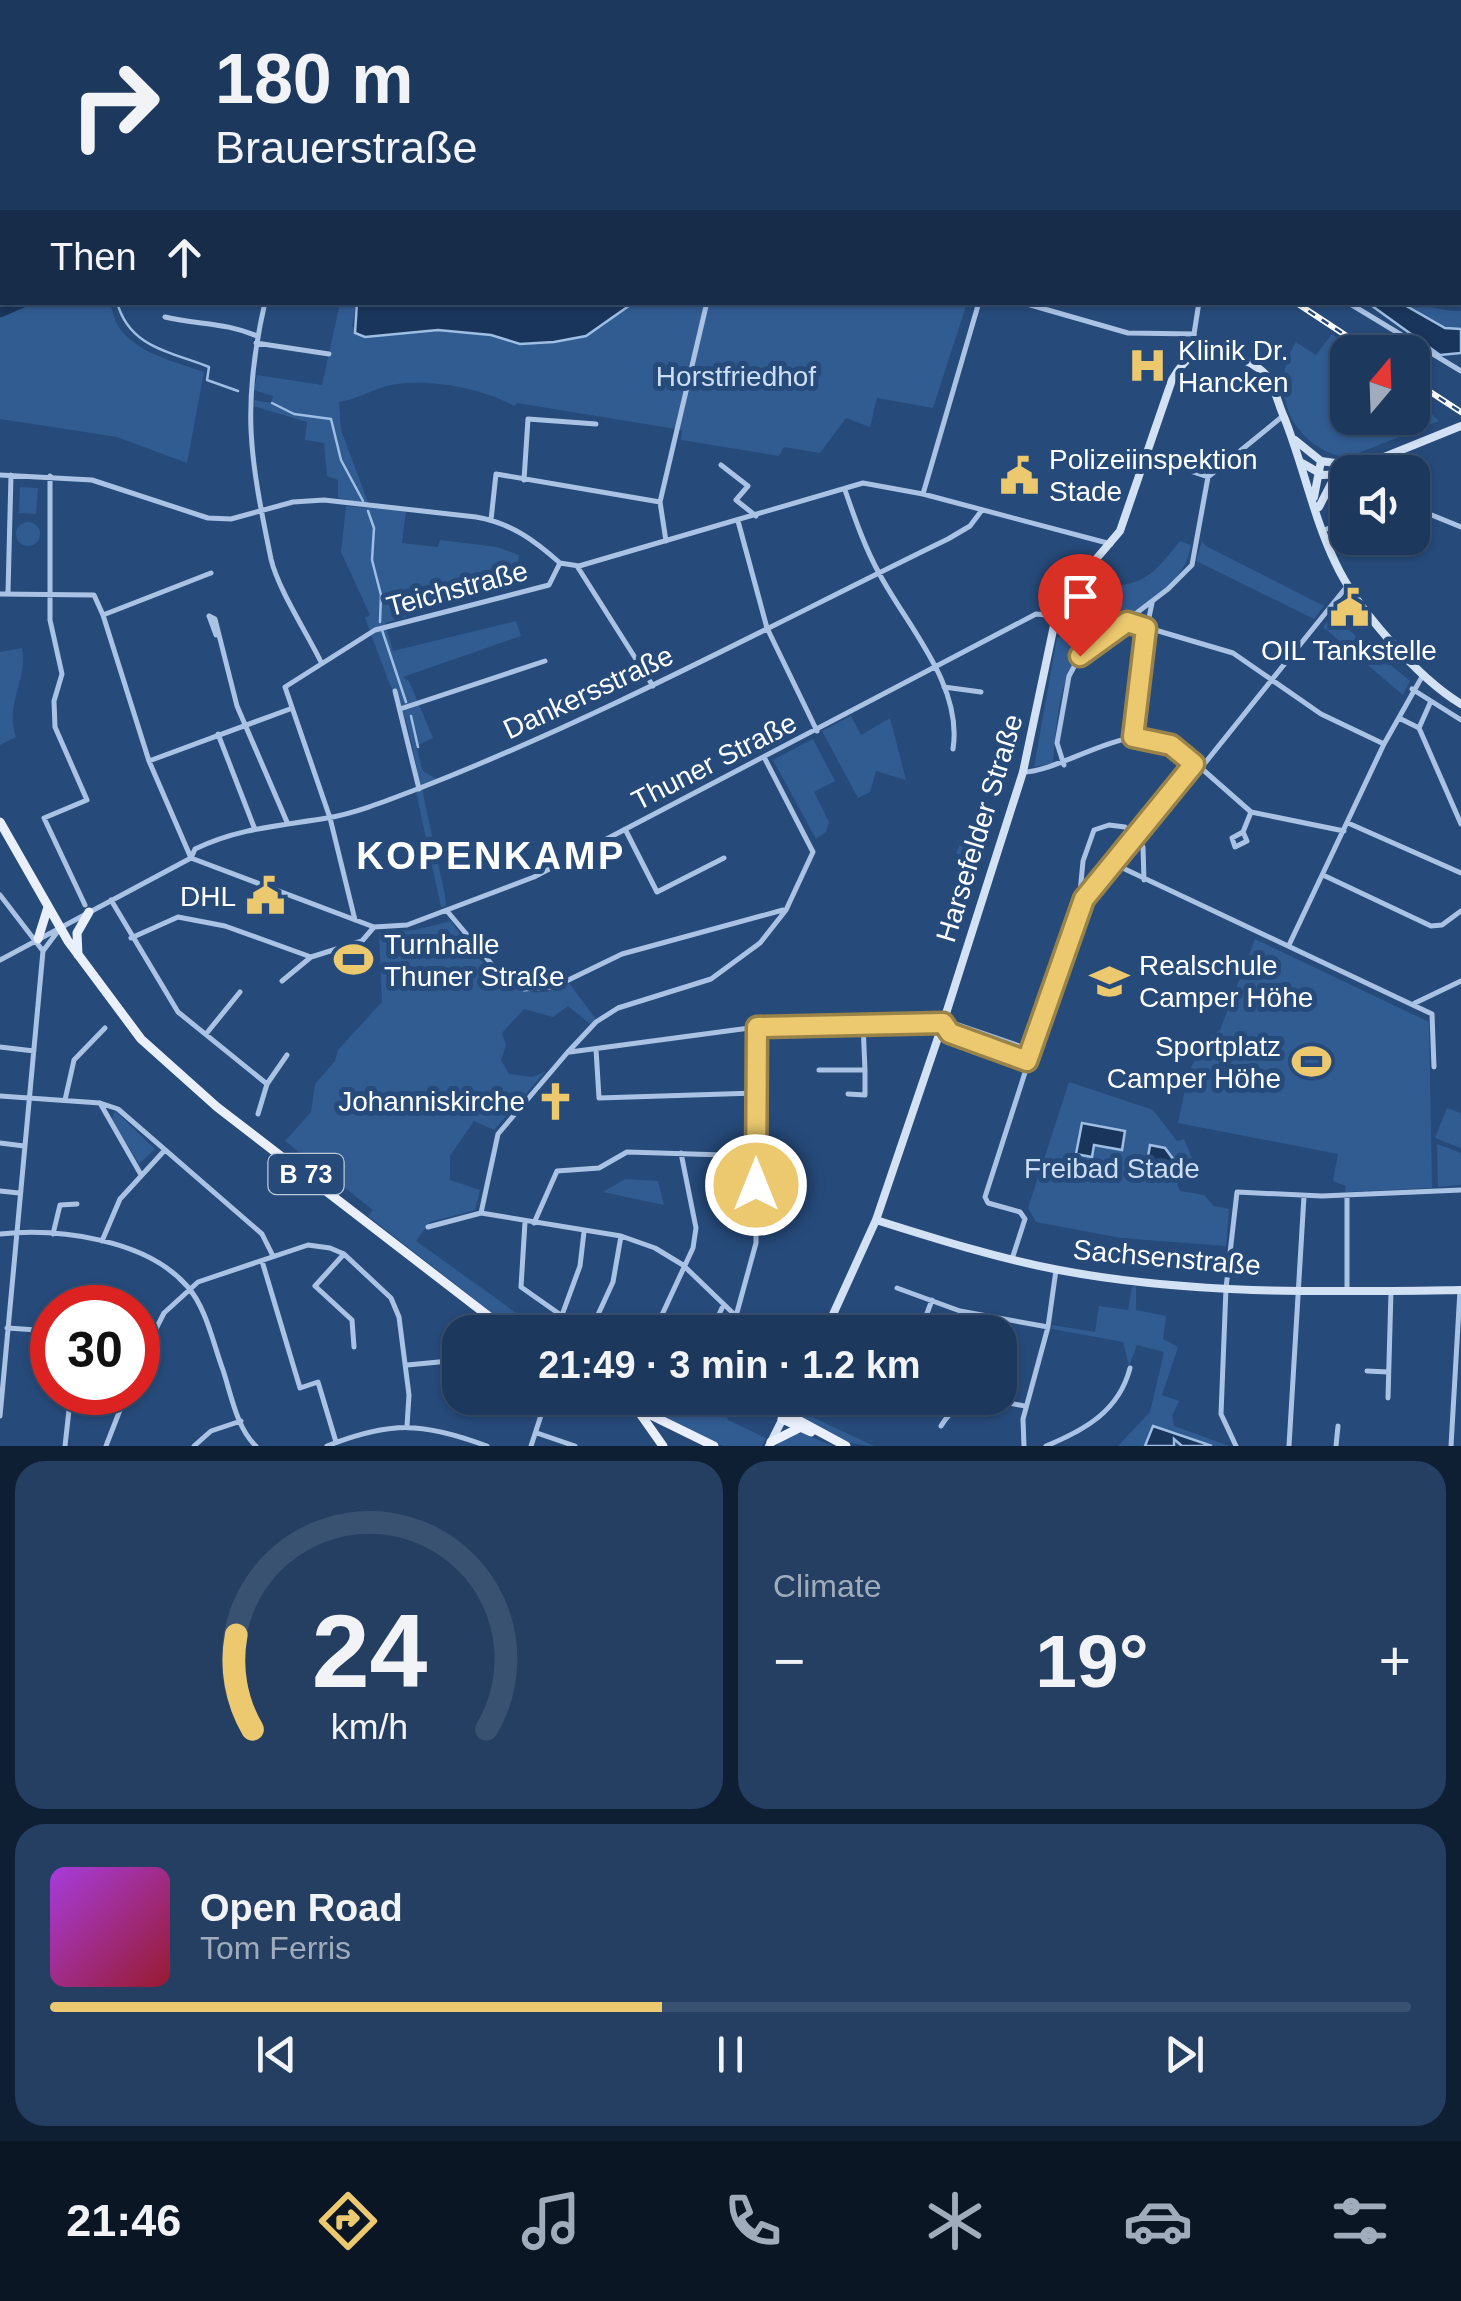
<!DOCTYPE html>
<meta charset="utf-8">
<style>
:root{--surface:#1c385c;--page:#253f62;--text:#f1f3f6;--muted:#a0acbb;--line:#3a5272;--accent:#ecc96f}
body{margin:0;font-family:Helvetica,sans-serif;background:var(--page);color:var(--text);height:100vh;display:flex;flex-direction:column;font-size:38px;white-space:nowrap}
*{box-sizing:border-box;margin:0}
p{font-size:32px;color:var(--muted)}
.icon{flex:none;width:55px;height:55px;fill:none;stroke:currentColor;stroke-width:2;stroke-linecap:round;stroke-linejoin:round}
.map{position:relative;height:1446px;overflow:hidden}
.drawer{display:flex;flex-direction:column;gap:15px;padding:15px;background:#0f1f33;flex:1}
.drawer>*{flex:none}
.guide{position:absolute;left:0px;top:0px;width:1462px;height:305px;box-shadow:0 2px 8px #0004,0 0 0 2px var(--line);background:#1c385c;color:var(--text);overflow:hidden}
.needle{width:65px;rotate:19deg}
.buttons{position:absolute;left:1330px;top:335px;display:grid;gap:20px}
.buttons a{display:grid;place-items:center;width:100px;height:100px;border-radius:20px;background:var(--surface);box-shadow:0 2px 8px #0004,0 0 0 2px var(--line);font-size:50px}
.speed{position:absolute;left:30px;top:1285px;display:flex;gap:20px;font-size:50px;font-weight:700;text-align:center}
.speed>*{display:grid;place-content:center;width:130px;height:130px;border-radius:50%;background:var(--surface);box-shadow:0 2px 8px #0004,0 0 0 2px var(--line);line-height:1}
.speed .limit{border:15px solid #d22;background:#fff;color:#111}
.pin{position:absolute;display:grid;place-items:center;width:85px;height:85px;color:#fff;margin:-102px -42px;border-radius:50% 50% 50% 0;rotate:-45deg;box-shadow:0 0 10px #0007}
.pin .icon{rotate:45deg}
.me{position:absolute;width:110px;margin:-55px;rotate:0deg;stroke-linejoin:round;filter:drop-shadow(0 0 8px #0008)}
.turn{display:flex;align-items:center;gap:35px;height:210px;padding:0 50px;font-size:45px}
.turn .icon{width:130px;height:130px;stroke-width:2.5}
.turn b{display:block;font-size:70px;line-height:85px}
.then{display:flex;align-items:center;height:95px;padding:0 50px;background:#0003;gap:20px;font-size:38px}
.big{font-size:75px;font-weight:800;line-height:1.1}
.drawer .widget{flex:1;display:flex;flex-direction:column;justify-content:center;gap:15px;min-width:0;padding:0 35px;border-radius:30px;background:var(--page)}
.drawer .dial{align-items:center;gap:0}
.dial svg{height:260px;overflow:visible;fill:none;stroke:var(--line);stroke-width:7;stroke-linecap:round;text-anchor:middle}
.dial text{fill:var(--text);stroke:none}
.song{display:flex;align-items:center;gap:30px}
.cover{width:120px;height:120px;border-radius:15px;background:linear-gradient(135deg,hsl(280 70% 55%),hsl(350 70% 35%))}
.played{height:10px;border-radius:5px;background:linear-gradient(90deg,var(--accent) 45%,var(--line) 45%)}
.keys{display:flex;justify-content:space-around;direction:ltr}
.heat{display:flex;justify-content:space-between;align-items:center;font-size:55px;direction:ltr}
.drawer .tiles{flex:1;display:grid;gap:15px;grid-template-columns:1fr 1fr}
.widget:last-child{grid-column:span 2}
.trip{position:absolute;left:442px;top:1315px;width:575px;height:100px;border-radius:30px;background:var(--surface);box-shadow:0 2px 8px #0004,0 0 0 2px var(--line);font-weight:800;line-height:100px;text-align:center}
.menu{display:flex;height:160px;justify-content:space-around;align-items:center;background:#0b1625;color:var(--muted)}
.menu .icon{width:70px;height:70px}
.menu .active{color:var(--accent)}
.menu b{font-size:45px;color:var(--text)}
.map>svg:first-child{display:block}
.green{fill:#315c92}
.water{fill:#1a355b;stroke:#9ebee4;stroke-width:2.5}
.lines{fill:none;stroke-linecap:round;stroke-linejoin:round}
.stream{stroke:#9ebee4;stroke-width:2.5}
.river{stroke:#1a355b;stroke-width:11}
.street{stroke:#aac3e4;stroke-width:5}
.secondary{stroke:#d2e1f4;stroke-width:8}
.primary{stroke:#e9f0fc;stroke-width:9}
.rail-casing{stroke:#fff;stroke-width:6}
.rail{stroke:#264a7a;stroke-width:2.5;stroke-dasharray:8;stroke-linecap:butt}
.route-casing{stroke:#998348;stroke-width:25}
.route{stroke:#ecc96f;stroke-width:18}
.labels{text-anchor:middle;stroke-width:10;stroke-linejoin:round;paint-order:stroke}
.shield{fill:#264a7a;stroke:#bec9d7;stroke-width:2.5}
.shield-label{font-size:25px;font-weight:bold;fill:#fff}
.poi-label{font-size:28px;fill:#fff;stroke:#264a7a;text-anchor:start}
.park-label{font-size:28px;fill:#ccdef3;stroke:#264a7a}
.street-label{font-size:28px;fill:#fff;stroke:#264a7a}
.district-label{font-size:38px;font-weight:bold;letter-spacing:2.5px;fill:#fff;stroke:#264a7a}
</style>
<div class="map">
<svg width="1461" height="1446" viewBox="0 0 1461 1446">
<rect width="100%" height="100%" fill="#264a7a"/>
<path class="green" d="M0,0h795l4,2h-797v300l109,1c4,46 57,56 93,69l-17,91 -70,-26 -117,-18z
M808,0h162v2h-166z
M340,303h17l-5,23 13,11 73,-7 53,5 29,9 34,-2 32,-6 47,-33h334l-34,105 -56,-10 -7,29 -24,-9 -26,35 -36,-6 -5,9 -98,-16 1,-10 -165,-27 -3,3c-31,-18 -87,-28 -123,-21 -18,4 -33,14 -52,17l2,28 28,75 -31,-7v-18l-11,-4 -3,-33 -19,-3 2,-18 -54,-16 1,-6 17,3 2,-7 -19,-6 3,-15 65,10z
M1401,303c24,0 41,9 60,8v18l-16,-1z
M1332,334l25,18h-9v66h64l1,-21 26,24 -93,37c-56,-12 -79,-70 -50,-116l20,13z
M20,487l18,1 -2,26 -17,-1z
M346,506l60,5 -4,32 36,4 2,-7 57,7 22,8 -2,16 -82,20 -1,-7 -33,6 5,27 -21,6 8,28 123,-30 5,15 -118,41 6,4 24,57 -17,8 7,25 13,8 -13,5v10l22,101 1,11 -5,1 -25,-115 5,-2c-8,-39 -12,-75 -31,-105l-25,-67 5,-3 -29,-63z
M16 534a12 12 0 1 1 24 0a12 12 0 1 1-24 0Z
M1180,541l11,4c-8,55 -85,71 -114,112 -19,28 -21,73 -24,106l-19,4 23,-129 14,-5 45,-42 -18,-17 4,-4 19,15c29,-3 41,-22 59,-44z
M1202,541l4,5 118,60 -10,13 -118,-58z
M1332,616l78,65 -7,14 -80,-68z
M22,648c6,33 -18,57 -6,89l-16,8v-93z
M851,716l10,19 29,-17 16,62 -30,-9 -6,21 -12,6 -36,-67z
M813,739l22,42 -21,11 15,30 -3,10 -10,7 -43,-79z
M963,838l14,15 -3,24 -5,-1 3,-15 -16,-8z
M451,921c27,39 65,93 118,62l27,36 -6,5 -22,-18 -15,11 -29,-8 -22,24 4,12 -5,15 8,14 23,3 13,-5 -51,58 -20,-9 -24,35v24l30,10 -5,20 -45,12 -14,19 127,91h-27l-148,-116 5,-6 -88,-69 26,-29 4,-28 20,-23 3,-11 44,-48 -3,-70 36,-2z
M1255,939l174,83 3,166 -87,4 1,-6 -13,-5 5,-27 -160,-31 11,-52 17,-32 14,-9z
M1069,1082l84,28 24,31 7,-2 8,19 -7,5v17l-8,4 3,7 24,4 10,11 15,3 -3,37 -105,-8 -85,-16 -8,-14z
M1447,1108l14,5v35l-26,-10z
M115,1111l40,38 -16,15 -27,-45z
M1437,1144l24,9v32l-23,2z
M625,1179l33,2 6,24 -61,-13z
M1136,1286v24l30,6 -3,23 15,8 -16,48 17,6 -7,15 2,10 55,20h-17l-58,-20 -9,20h-27l32,-34 14,-60 -27,-7 -8,21 -6,-24 -71,-13v-4l43,7 4,-26 29,4 4,-23z
M623,1398h99l6,22 38,18 -4,8h-39z
M799,1398h9l6,20 60,28c-25,0 -62,-15 -77,-35z
M802,1433l31,13h-56l5,-10z"/>
<path class="water" d="M357,303v-1l276,1 -47,33 -32,6 -34,2 -29,-9 -53,-5 -73,7 -10,-4z
M1368,303h33l44,25 16,1v24l-21,2z
M1082,1123l43,8 -3,19 -28,-5 -2,12 -16,-3z
M1150,1145l15,3 11,15 -15,9 -15,-3z
M1153,1426l59,20h-30l-8,-7v7h-29z"/>
<g class="lines">
<path class="stream" d="M117,302c12,46 55,50 92,65l-2,13 31,11
M272,403l22,11 37,5 10,41 22,41
M368,511l6,17 -2,32 9,35 -1,27
M382,630l24,72
M411,716l7,31"/>
<path class="river" d="M173,0v2
M456,0l3,2
M0,312l23,-10"/>
<path class="street" d="M1066,0v2
M1280,2v-2
M1460,104h1
M1460,179h1
M265,302c-24,106 -15,155 6,257 7,30 36,74 50,103
M1020,302l108,31 66,1
M1199,302l-5,32 7,16
M1347,302l114,69
M165,317c33,8 60,5 92,19
M256,343l73,11
M1146,456l62,21
M721,465l27,21 -12,14 20,16
M0,475l92,5 116,38 23,1 62,-17 31,-2 152,17c35,6 58,23 84,46
M50,476v144l12,54 -8,27 1,26 32,73 -43,18 41,87
M524,480l4,-61 68,5
M845,490c10,29 20,58 35,85 28,52 83,111 73,174
M923,494l56,-192
M1412,507l49,20
M491,520l5,-46 164,28
M738,521l29,107 50,103
M1324,530l24,-9
M666,541l-6,-39 47,-200
M577,566l76,120
M8,592l3,-117
M0,594l94,1 9,20 108,-42
M103,615l46,146 42,97 4,-9c44,-21 84,-23 132,-31 30,-5 64,-19 93,-30 182,-71 353,-164 528,-249l22,-13 12,-16
M209,616l6,3 22,87 50,116
M209,616l7,19
M1128,622l105,31 88,61 63,30
M944,687l37,5
M395,691l24,98
M1431,701l30,19
M400,709l145,-48
M1399,718l20,10 12,-27 -19,-12
M1419,728l42,96
M218,734l36,93
M1133,737l6,-72 13,-62
M149,761l141,-52
M1064,765l-7,-22 12,-67 11,-20 88,-67 24,-24 16,-88 75,-61
M1348,823l113,50
M625,829l32,63 67,-34
M1344,831l-93,-19 -50,-44 147,-183
M1243,832l-11,6 3,9 12,-6 -4,-9 8,-20
M1112,863l320,151 2,53
M1323,875l108,51 11,-1 19,-14
M0,895l43,56
M1084,899l-4,-6 3,-32 11,-31 15,-5 16,2 18,20 1,33
M111,900l67,112 89,72
M447,911l58,69 19,9 30,-2 68,-33 161,-44
M355,920l-25,-102 -45,-131 90,-57 174,-45 11,-22 19,3 284,-83 60,11 188,50
M131,938l47,-21 47,9 86,31
M1289,945l95,-201 39,-69
M0,960l191,-102 183,69 33,-2 127,-48 502,-263 20,2
M282,981l29,-24 51,-16 12,-14
M1415,1003l46,-22
M943,1023l7,10 77,28
M206,1034l34,-42
M0,1047l34,4
M596,1049l3,49 157,-5
M570,1052l187,-25 193,-5 81,28
M819,1070h46l-2,-46
M848,1094l17,1v-25
M0,1096l100,7 18,6 144,125 11,22
M65,1100l9,-40 31,-32
M100,1103l40,70
M258,1114l9,-30 20,-29
M0,1143l24,3
M0,1191l19,2
M481,1213l17,-79 69,-81 29,-31 22,-14 93,-29 49,-36 26,-33 27,-58 -49,-95
M525,1222l-4,65 64,45
M534,1223l23,-52 42,-3 28,-16 129,4
M428,1227l53,-14 140,23 34,12 28,17 53,51 21,9 69,5
M0,1234c58,-6 146,5 187,52 19,21 26,57 36,84 8,24 14,59 33,76
M53,1234l7,-29 17,-1
M102,1241l18,-42 44,-48
M344,1254l-29,32 37,34 2,27
M1012,1259l13,-40 -5,-7 -32,-9 -3,-6 90,-280 9,-18 110,-135c-39,-66 -123,7 -171,8
M262,1261l38,127 18,-6 18,60
M897,1288l63,23 88,16
M1347,1291v-96
M562,1315l18,-49 4,-34
M736,1316l20,-73 1,-216
M7,1328l45,3
M590,1332l23,-50 8,-46
M654,1332l39,-84 3,-20 -15,-75
M711,1332l11,-24
M920,1332l12,-32
M138,1337l10,1
M138,1364l26,-51 34,-31 110,-37 22,3 14,6 47,44 8,19 10,78 -2,31
M407,1365l53,-5
M1367,1371l21,1
M1388,1398l3,-107
M0,1416l43,-465 15,-20
M941,1426c19,-33 52,-26 84,-20
M537,1433l38,13
M65,1446l6,-54
M106,1446l21,-54
M194,1446l17,-15 30,-10
M327,1446c64,-25 96,-24 160,0
M531,1446l15,-46 -4,-2
M1024,1446l-1,-27 25,-92 8,-57
M1046,1446c39,-16 73,-35 84,-78
M1236,1446l-15,-32 5,-126 11,-96 85,4 139,-6
M1289,1446l15,-250
M1336,1446l2,-20
M1451,1446l9,-156"/>
<path class="secondary" d="M1324,0v2
M1460,258h1
M1460,268l1,1
M1295,440l26,21 36,5
M1302,463l21,12 19,-1 119,-48
M1314,497l7,-36
M1319,507l16,-31
M876,1220c60,19 121,38 183,50 132,25 268,22 402,20
M825,1332l51,-112 67,-197 80,-251 33,-156 12,-24 52,-61 52,-151c13,-22 27,-37 54,-27 15,6 29,10 40,22 9,12 12,29 18,42 19,47 29,99 51,145 21,46 83,116 126,142
M769,1446l24,-48"/>
<path class="primary" d="M0,822l68,119 73,98 76,68 292,225
M38,939l10,-32
M78,955l-1,-22 12,-21
M616,1398l98,48
M639,1412l24,34
M785,1413l61,33
M782,1419l29,13
M771,1442l28,-14"/>
<defs>
<path id="rail" d="M744,0l6,2
M1295,302l76,50
M1412,380l49,32"/>
</defs>
<use href="#rail" class="rail-casing"/>
<use href="#rail" class="rail"/>
</g>
<g class="lines">
<defs>
<path id="route" d="M756,1185l1,-158 186,-4 7,10 77,28 57,-162 110,-135 -23,-19 -38,-8 13,-109 -19,-6 -47,34"/>
</defs>
<use href="#route" class="route-casing"/>
<use href="#route" class="route"/>
</g>
<defs>
<symbol id="hospital-bare" viewBox="-9 -9 18 18"><path d="M-5-5h3v3.5h4V-5h3V5h-3V1.5h-4V5h-3Z" fill="#ecc96f" stroke="#264a7a" stroke-width="2.5" paint-order="stroke"/></symbol>
<symbol id="civic-bare" viewBox="-9 -9 18 18"><path d="M-.6-6.5H3V-4.5H.6V-3L4-1V1h2V6H-6V1h2V-1L-.6-3ZM-1.2 2.5V6h2.4V2.5Z" fill="#ecc96f" stroke="#264a7a" stroke-width="2.5" paint-order="stroke"/></symbol>
<symbol id="stadium-bare" viewBox="-9 -9 18 18"><path d="M0-5a6.5 5 0 1 0 0 10a6.5 5 0 1 0 0-10ZM-3.5-1.8h7v3.6h-7Z" fill="#ecc96f" stroke="#264a7a" stroke-width="2.5" paint-order="stroke"/></symbol>
<symbol id="school-bare" viewBox="-9 -9 18 18"><path d="M0-5L7-2L0 1L-7-2ZM-4 1L0 2.5L4 1V4Q0 6-4 4Z" fill="#ecc96f" stroke="#264a7a" stroke-width="2.5" paint-order="stroke"/></symbol>
<symbol id="church-bare" viewBox="-9 -9 18 18"><path d="M-1.2-6h2.4v3.5h3.3v2.4h-3.3V6h-2.4V-.1h-3.3v-2.4h3.3Z" fill="#ecc96f" stroke="#264a7a" stroke-width="2.5" paint-order="stroke"/></symbol>
</defs>
<g fill-rule="evenodd">
<use href="#hospital-bare" x="1120" y="338" width="55" height="55"/>
<use href="#civic-bare" x="992" y="448" width="55" height="55"/>
<use href="#civic-bare" x="1322" y="580" width="55" height="55"/>
<use href="#civic-bare" x="238" y="868" width="55" height="55"/>
<use href="#stadium-bare" x="326" y="932" width="55" height="55"/>
<use href="#school-bare" x="1082" y="954" width="55" height="55"/>
<use href="#stadium-bare" x="1284" y="1034" width="55" height="55"/>
<use href="#church-bare" x="528" y="1074" width="55" height="55"/>
</g>
<g class="labels">
<rect class="shield" x="268.5" y="1154" width="75" height="40" rx="8"/>
<g class="shield-label">
<text x="306" y="1183">B 73</text>
</g>
<g class="poi-label">
<text x="1178" y="360">Klinik Dr.<tspan x="1178" dy="32">Hancken</tspan></text>
<text x="1049" y="469">Polizeiinspektion<tspan x="1049" dy="32">Stade</tspan></text>
<text x="1349" y="660" text-anchor="middle">OIL Tankstelle</text>
<text x="236" y="906" text-anchor="end">DHL</text>
<text x="384" y="954">Turnhalle<tspan x="384" dy="32">Thuner Straße</tspan></text>
<text x="1139" y="975">Realschule<tspan x="1139" dy="32">Camper Höhe</tspan></text>
<text x="1281" y="1056" text-anchor="end">Sportplatz<tspan x="1281" dy="32">Camper Höhe</tspan></text>
<text x="525" y="1111" text-anchor="end">Johanniskirche</text>
</g>
<g class="park-label">
<text x="736" y="386">Horstfriedhof</text>
<text x="1112" y="1178">Freibad Stade</text>
</g>
<g class="street-label">
<text transform="translate(457 588) rotate(-15)" y="10">Teichstraße</text>
<text transform="translate(588 692) rotate(-25)" y="10">Dankersstraße</text>
<text transform="translate(714 761) rotate(-27)" y="10">Thuner Straße</text>
<text transform="translate(979 828) rotate(-73)" y="10">Harsefelder Straße</text>
<text transform="translate(1167 1257) rotate(5)" y="10">Sachsenstraße</text>
</g>
<g class="district-label">
<text x="491" y="869">KOPENKAMP</text>
</g>
</g>
</svg>
<div class="buttons">
<a><svg class="needle" viewBox="-14 -14 28 28"><path d="M0-13l5 13h-10z" fill="#e53935"/><path d="M0 13l5-13h-10z" fill="#a0acbb"/></svg></a>
<a><svg class="icon" aria-label="sound" viewBox="0 0 24 24"><path d="M4 9h4l5-4v14l-5-4H4zM17 9q2 3 0 6"/></svg></a>
</div>
<div class="speed"><div class="limit">30</div></div>
<div class="pin" style="left:1080px;top:656px;background:#d93025"><svg class="icon" aria-label="arrive" viewBox="0 0 24 24"><path d="M6 21V4h12l-3 4 3 4H6"/></svg></div>
<svg class="me" style="left:756px;top:1185px" viewBox="-20 -20 40 40"><circle r="17" fill="#ecc96f" stroke="#fff" stroke-width="3"/><path d="M0-11L8 9 0 5-8 9z" fill="#fff"/></svg>
<div class="trip">21:49 · 3 min · 1.2 km</div>
<div class="guide">
<div class="turn"><svg class="icon" aria-label="right" viewBox="0 0 24 24"><path d="M7 20v-9h11M14 6l5 5-5 5"/></svg><div><b>180 m</b>Brauerstraße</div></div>
<div class="then">Then<svg class="icon" aria-label="ahead" viewBox="0 0 24 24"><path d="M12 20V5M6 11l6-6 6 6"/></svg></div>
</div>
</div>
<section class="drawer">
<div class="tiles">
<div class="widget dial"><svg viewBox="0 0 100 80">
<path d="M14 69A42 42 0 1 1 86 69"/>
<path d="M14 69A42 42 0 0 1 9 40" stroke="#ecc96f"/>
<text x="50" y="56" font-size="32" font-weight="700">24</text>
<text x="50" y="72" font-size="11">km/h</text>
</svg></div>
<div class="widget"><p>Climate</p>
<div class="heat"><a>−</a><b class="big">19°</b><a>+</a></div>
</div>
<div class="widget">
<div class="song"><i class="cover"></i><div><b>Open Road</b><p>Tom Ferris</p></div></div>
<div class="played"></div>
<div class="keys"><svg class="icon" aria-label="previous" viewBox="0 0 24 24"><path d="M18 5L8 12l10 7zM5 5v14"/></svg><svg class="icon" aria-label="pause" viewBox="0 0 24 24"><path d="M8 5v14M16 5v14"/></svg><svg class="icon" aria-label="next" viewBox="0 0 24 24"><path d="M6 5l10 7-10 7zM19 5v14"/></svg></div>
</div>
</div>
</section>
<nav class="menu">
<b>21:46</b>
<svg class="icon active" aria-label="directions" viewBox="0 0 24 24"><path d="M12 3l9 9-9 9-9-9zM9 14v-3h6M13 9l2 2-2 2"/></svg>
<svg class="icon" aria-label="music" viewBox="0 0 24 24"><path d="M9 18V5l10-2v13"/><circle cx="6" cy="18" r="3"/><circle cx="16" cy="16" r="3"/></svg>
<svg class="icon" aria-label="phone" viewBox="0 0 24 24"><path d="M5 4h4l2 5-3 2q2 4 5 5l2-3 5 2v4C11 20 4 13 5 4z"/></svg>
<svg class="icon" aria-label="climate" viewBox="0 0 24 24"><path d="M12 3v18M4 7l16 10M4 17L20 7"/></svg>
<svg class="icon" aria-label="car" viewBox="0 0 24 24"><path d="M5 17H2v-5l4-1 3-4h7l3 4 3 1v5h-3M9 17h6M6 11h13"/><circle cx="7" cy="17" r="2"/><circle cx="17" cy="17" r="2"/></svg>
<svg class="icon" aria-label="filters" viewBox="0 0 24 24"><path d="M4 7h16M4 17h16"/><circle cx="9" cy="7" r="2"/><circle cx="15" cy="17" r="2"/></svg>
</nav>
